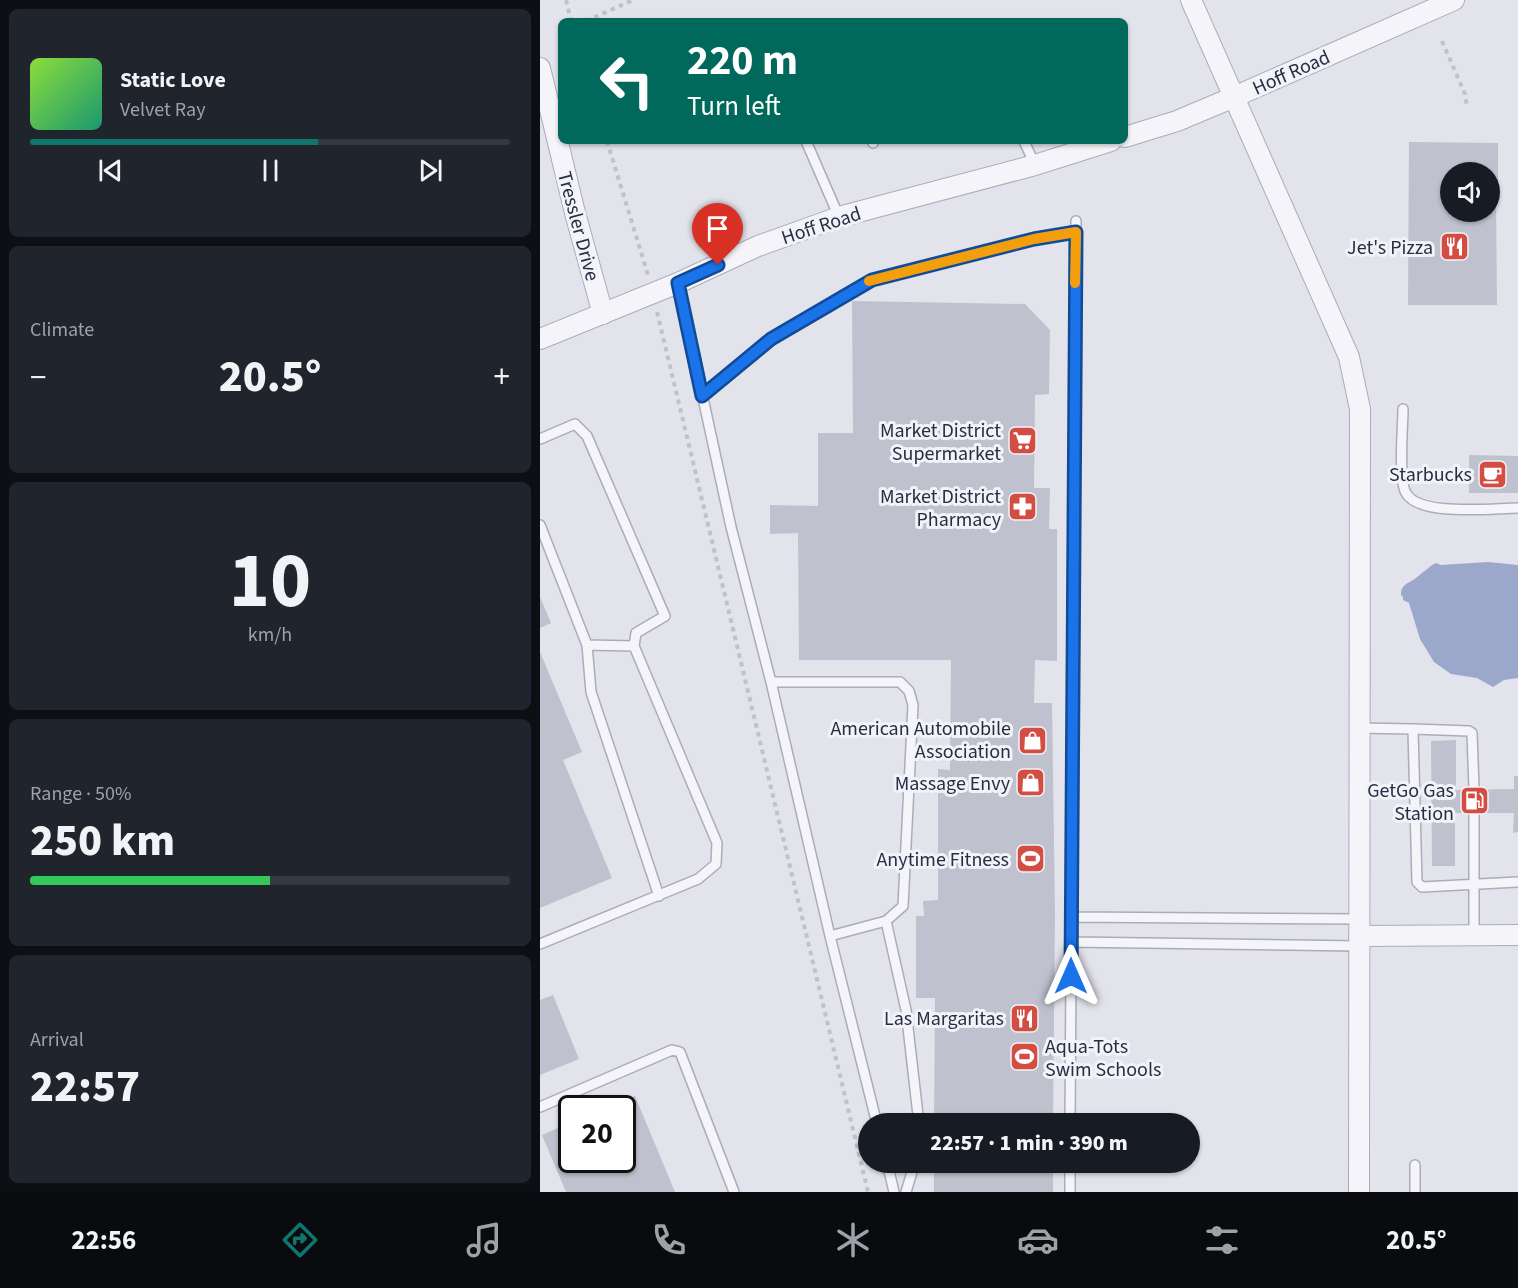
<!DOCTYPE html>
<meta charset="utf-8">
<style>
:root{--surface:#171b24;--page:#20242c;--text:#f1f3f6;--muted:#9ea1a6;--line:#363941;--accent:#0f766e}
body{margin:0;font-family:"Source Sans 3",sans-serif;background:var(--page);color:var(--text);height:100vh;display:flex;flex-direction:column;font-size:22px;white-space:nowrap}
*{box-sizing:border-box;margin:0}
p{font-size:20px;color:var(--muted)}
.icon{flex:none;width:33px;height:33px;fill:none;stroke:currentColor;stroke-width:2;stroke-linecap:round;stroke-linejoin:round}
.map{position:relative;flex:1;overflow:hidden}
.drawer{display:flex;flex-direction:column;gap:9px;padding:9px;background:#0d0f14;width:540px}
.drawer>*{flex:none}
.top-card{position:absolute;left:18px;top:18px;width:570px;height:126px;border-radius:9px;box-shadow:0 2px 4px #0004;background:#00695c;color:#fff;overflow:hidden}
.controls{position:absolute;left:900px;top:162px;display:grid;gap:12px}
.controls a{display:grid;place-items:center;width:60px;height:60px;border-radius:50%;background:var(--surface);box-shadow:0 2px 4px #0004;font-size:30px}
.speed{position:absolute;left:18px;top:1095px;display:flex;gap:12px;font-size:30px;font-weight:700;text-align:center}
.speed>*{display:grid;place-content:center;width:78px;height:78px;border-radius:50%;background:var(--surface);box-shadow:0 2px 4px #0004;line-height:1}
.speed .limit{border:3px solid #111;border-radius:9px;background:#fff;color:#111}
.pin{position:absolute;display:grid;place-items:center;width:51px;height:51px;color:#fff;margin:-62px -26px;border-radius:50% 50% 50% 0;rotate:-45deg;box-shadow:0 0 6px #0007}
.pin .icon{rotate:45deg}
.me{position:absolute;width:66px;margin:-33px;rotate:0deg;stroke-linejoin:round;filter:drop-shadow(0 0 4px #0008)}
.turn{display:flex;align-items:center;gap:21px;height:126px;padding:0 30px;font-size:27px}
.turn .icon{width:78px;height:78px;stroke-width:2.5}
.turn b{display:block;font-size:42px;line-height:51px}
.big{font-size:45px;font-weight:800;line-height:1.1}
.drawer .widget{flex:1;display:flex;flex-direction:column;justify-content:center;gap:9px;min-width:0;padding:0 21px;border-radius:9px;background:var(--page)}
.drawer .dial{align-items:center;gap:0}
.dial b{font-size:78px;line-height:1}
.song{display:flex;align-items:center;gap:18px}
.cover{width:72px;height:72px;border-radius:9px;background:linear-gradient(135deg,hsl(90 70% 55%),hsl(160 70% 35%))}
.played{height:6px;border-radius:3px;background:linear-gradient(90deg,var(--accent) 60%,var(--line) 60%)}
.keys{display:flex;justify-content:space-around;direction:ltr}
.heat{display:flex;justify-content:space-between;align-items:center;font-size:33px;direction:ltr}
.charge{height:9px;border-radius:4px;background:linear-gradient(90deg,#34c759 50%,var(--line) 0)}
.trip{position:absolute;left:318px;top:1113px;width:342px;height:60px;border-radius:30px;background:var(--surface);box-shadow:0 2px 4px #0004;font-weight:800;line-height:60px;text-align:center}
.menu{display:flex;height:96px;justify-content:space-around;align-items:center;background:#090b0e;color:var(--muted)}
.menu .icon{width:42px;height:42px}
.menu .active{color:var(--accent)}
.menu b{font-size:27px;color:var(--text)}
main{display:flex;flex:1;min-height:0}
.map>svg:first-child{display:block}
.water{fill:#9ba8cc}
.building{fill:#bfc1ce;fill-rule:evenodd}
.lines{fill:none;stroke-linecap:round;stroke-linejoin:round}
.service-casing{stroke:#aaacb9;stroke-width:12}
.minor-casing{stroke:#aaacb9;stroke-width:22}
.path{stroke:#c0c1ca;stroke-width:4;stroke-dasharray:4.5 4.5;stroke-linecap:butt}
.service{stroke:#f5f5f9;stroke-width:9}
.minor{stroke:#f5f5f9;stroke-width:20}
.route-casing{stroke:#114b97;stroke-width:15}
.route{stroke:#1a73e8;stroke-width:10}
.slow{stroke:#f59e0b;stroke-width:10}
.labels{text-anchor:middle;stroke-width:6;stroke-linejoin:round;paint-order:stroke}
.street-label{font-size:20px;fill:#292d43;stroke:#f1f3f8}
.poi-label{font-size:20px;fill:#292d43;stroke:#f1f3f8;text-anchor:end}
</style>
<main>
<section class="drawer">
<div class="widget">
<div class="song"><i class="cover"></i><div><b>Static Love</b><p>Velvet Ray</p></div></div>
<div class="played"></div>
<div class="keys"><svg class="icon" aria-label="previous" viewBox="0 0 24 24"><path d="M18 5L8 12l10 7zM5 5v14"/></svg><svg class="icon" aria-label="pause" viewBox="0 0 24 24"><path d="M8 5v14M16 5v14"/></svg><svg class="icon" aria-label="next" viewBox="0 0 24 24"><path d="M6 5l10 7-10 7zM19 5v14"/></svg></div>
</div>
<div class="widget"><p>Climate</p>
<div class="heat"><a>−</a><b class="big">20.5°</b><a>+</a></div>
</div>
<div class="widget dial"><b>10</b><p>km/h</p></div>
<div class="widget"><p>Range · 50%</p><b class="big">250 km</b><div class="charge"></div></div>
<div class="widget"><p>Arrival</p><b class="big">22:57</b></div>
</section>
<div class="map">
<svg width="978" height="1192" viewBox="0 0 978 1192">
<rect width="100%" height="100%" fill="#e2e3eb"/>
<path class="water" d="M948,562l30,3v113l-14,2 -11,7 -16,-9 -26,-4 -17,-12 -14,-23 -11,-36 -6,-3v-3l-2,-2c0,-11 7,-11 15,-17 7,-5 12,-11 20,-15l5,2z"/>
<path class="building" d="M869,142l89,1v51h-2l1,111h-89zM910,172h40v40h-40z
M312,301l173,3 25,26 -1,64 -14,1 -1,93h16l-1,41h8v132l-22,-1 -1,43h18l3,211 -2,210h-119l1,-126h-19v-82h8l-1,-15 15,-1v-131l12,1 1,-110h-152l-1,-127 -28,1v-29l48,1v-73h35z
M929,455l49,1v37h-49z
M0,597l11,26 -11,5z
M0,652l42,100 -19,8 49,118 -72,30z
M916,740v50l58,-1v-13h4v56l-5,1 1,-20h-59v53h-23l-1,-125z
M13,995l26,64 -39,16v-75z
M95,1096l40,96h-109l-24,-57 30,-13v38h50v-52h-18z
M394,1162h119v30h-119z"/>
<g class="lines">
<defs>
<path id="service" d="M266,141l33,76
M332,141l1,2
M484,141l11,24
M138,283l53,244 40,155 59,254 47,188
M162,397l69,-58 101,-59 161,-41 43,-7
M863,409c0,17 -5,71 3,84 13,24 87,15 112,15
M0,439l35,-15 12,12 78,180 -29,17 -2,13 83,197 -1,21 -18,15 -158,65
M0,525l47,120 4,47 68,204
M47,645l47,1
M231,682h129l9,9 4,14 -10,201 -17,15 -56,15
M819,728l54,1 4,153 5,5 96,-5
M873,729l56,2 3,2 2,56
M934,813v122
M532,917l287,2
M346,921l20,89 13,114
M531,942l288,4
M0,1107l132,-57 8,2 54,140
M530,1124l6,-903
M347,1162l7,30
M366,1192l9,-30
M530,1192v-30
M875,1192v-27"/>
<path id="minor" d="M651,0l158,357 11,52 -1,783
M0,68l35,145 28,101
M585,137l52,-16 57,-24 220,-97
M0,339l138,-56 80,-37 81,-29 196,-52 76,-24
M819,936l159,-1"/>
</defs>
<use href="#service" class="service-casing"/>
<use href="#minor" class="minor-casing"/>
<path class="path" d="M26,0l5,21
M46,21l47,-21
M902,41l23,53 2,13
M67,141l41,134
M117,312l211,880"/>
<use href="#service" class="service"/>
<use href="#minor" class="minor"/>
</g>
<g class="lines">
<defs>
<path id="route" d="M178,265l-40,18 24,113 69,-57 101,-59 162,-41 42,-7 -5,744"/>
</defs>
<use href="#route" class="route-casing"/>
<use href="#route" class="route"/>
<path class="slow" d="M329,281l165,-42 42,-7 -1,51"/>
</g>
<defs>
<symbol id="restaurant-square" viewBox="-11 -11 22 22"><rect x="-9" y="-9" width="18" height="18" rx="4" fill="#d44d42" stroke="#f1f3f8"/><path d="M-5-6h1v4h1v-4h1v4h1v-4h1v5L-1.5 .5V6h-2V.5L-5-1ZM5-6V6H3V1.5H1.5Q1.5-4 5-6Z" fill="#fff"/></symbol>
<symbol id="supermarket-square" viewBox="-11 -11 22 22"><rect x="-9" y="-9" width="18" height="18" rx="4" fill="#d44d42" stroke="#f1f3f8"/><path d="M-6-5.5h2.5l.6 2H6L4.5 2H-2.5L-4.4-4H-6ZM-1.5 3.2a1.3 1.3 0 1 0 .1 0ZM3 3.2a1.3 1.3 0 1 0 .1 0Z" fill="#fff"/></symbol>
<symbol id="cafe-square" viewBox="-11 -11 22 22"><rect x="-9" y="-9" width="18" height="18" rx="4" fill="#d44d42" stroke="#f1f3f8"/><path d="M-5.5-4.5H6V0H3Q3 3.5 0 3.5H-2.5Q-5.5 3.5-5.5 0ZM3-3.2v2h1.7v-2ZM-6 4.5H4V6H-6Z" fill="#fff"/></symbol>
<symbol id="pharmacy-square" viewBox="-11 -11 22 22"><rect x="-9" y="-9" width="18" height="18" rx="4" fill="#d44d42" stroke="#f1f3f8"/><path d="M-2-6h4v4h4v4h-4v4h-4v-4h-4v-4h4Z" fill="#fff"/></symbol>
<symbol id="shop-square" viewBox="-11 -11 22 22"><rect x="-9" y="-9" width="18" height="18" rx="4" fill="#d44d42" stroke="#f1f3f8"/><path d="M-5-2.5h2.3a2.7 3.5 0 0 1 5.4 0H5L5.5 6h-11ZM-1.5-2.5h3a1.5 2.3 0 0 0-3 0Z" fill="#fff"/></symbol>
<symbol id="fuel-square" viewBox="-11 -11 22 22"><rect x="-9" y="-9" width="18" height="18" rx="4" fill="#d44d42" stroke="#f1f3f8"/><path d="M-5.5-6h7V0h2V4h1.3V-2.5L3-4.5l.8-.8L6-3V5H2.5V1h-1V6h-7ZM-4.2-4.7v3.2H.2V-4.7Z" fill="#fff"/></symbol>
<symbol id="stadium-square" viewBox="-11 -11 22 22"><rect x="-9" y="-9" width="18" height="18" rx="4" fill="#d44d42" stroke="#f1f3f8"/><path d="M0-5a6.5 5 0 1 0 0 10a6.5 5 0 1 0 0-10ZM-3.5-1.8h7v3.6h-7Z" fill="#fff"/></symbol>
</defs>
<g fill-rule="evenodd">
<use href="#restaurant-square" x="898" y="230" width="33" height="33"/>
<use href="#supermarket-square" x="466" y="424" width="33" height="33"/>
<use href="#cafe-square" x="936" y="458" width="33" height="33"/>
<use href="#pharmacy-square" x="466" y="490" width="33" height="33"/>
<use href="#shop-square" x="476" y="724" width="33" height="33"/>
<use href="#shop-square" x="474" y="766" width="33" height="33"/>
<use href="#fuel-square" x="918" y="784" width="33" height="33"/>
<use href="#stadium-square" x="474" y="842" width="33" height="33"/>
<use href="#restaurant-square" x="468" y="1002" width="33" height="33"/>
<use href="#stadium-square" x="468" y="1040" width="33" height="33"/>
</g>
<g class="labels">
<g class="street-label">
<text transform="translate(751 72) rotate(-24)" y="7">Hoff Road</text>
<text transform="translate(281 225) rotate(-18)" y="7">Hoff Road</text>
<text transform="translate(39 226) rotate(75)" y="7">Tressler Drive</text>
</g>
<g class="poi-label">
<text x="893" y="254">Jet's Pizza</text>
<text x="461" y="437">Market District<tspan x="461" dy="23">Supermarket</tspan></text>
<text x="932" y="481">Starbucks</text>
<text x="461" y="503">Market District<tspan x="461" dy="23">Pharmacy</tspan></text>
<text x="471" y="735">American Automobile<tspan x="471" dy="23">Association</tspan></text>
<text x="470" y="790">Massage Envy</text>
<text x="914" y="797">GetGo Gas<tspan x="914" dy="23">Station</tspan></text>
<text x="469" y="866">Anytime Fitness</text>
<text x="464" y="1025">Las Margaritas</text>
<text x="505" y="1053" text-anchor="start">Aqua-Tots<tspan x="505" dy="23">Swim Schools</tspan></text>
</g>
</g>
</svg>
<div class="controls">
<a><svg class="icon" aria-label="sound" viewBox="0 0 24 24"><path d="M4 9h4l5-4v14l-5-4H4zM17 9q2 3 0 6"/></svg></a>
</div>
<div class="speed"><div class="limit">20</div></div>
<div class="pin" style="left:178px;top:265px;background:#d93025"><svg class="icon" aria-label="arrive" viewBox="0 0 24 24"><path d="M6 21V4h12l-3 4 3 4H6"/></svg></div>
<svg class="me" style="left:531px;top:976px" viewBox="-20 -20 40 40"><path d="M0-17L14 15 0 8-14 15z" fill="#1a73e8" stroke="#fff" stroke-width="4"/></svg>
<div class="trip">22:57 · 1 min · 390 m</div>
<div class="top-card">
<div class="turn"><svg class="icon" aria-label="left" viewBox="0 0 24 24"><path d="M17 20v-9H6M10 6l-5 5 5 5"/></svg><div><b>220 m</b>Turn left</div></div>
</div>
</div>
</main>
<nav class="menu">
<b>22:56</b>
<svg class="icon active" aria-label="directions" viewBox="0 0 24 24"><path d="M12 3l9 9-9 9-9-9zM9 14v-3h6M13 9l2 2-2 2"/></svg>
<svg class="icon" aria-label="music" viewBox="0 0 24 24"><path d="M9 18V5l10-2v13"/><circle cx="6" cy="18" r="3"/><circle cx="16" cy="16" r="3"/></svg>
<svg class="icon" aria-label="phone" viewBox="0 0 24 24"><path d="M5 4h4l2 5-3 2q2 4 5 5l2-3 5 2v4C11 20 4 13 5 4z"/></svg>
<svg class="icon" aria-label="climate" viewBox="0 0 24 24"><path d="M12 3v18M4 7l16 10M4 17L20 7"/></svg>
<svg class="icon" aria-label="car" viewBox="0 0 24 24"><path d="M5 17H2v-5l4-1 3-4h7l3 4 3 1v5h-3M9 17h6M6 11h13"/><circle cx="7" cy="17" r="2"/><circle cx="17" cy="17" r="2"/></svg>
<svg class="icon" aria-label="filters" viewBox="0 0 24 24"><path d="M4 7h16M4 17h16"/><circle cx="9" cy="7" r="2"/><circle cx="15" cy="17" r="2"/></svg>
<b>20.5°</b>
</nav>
